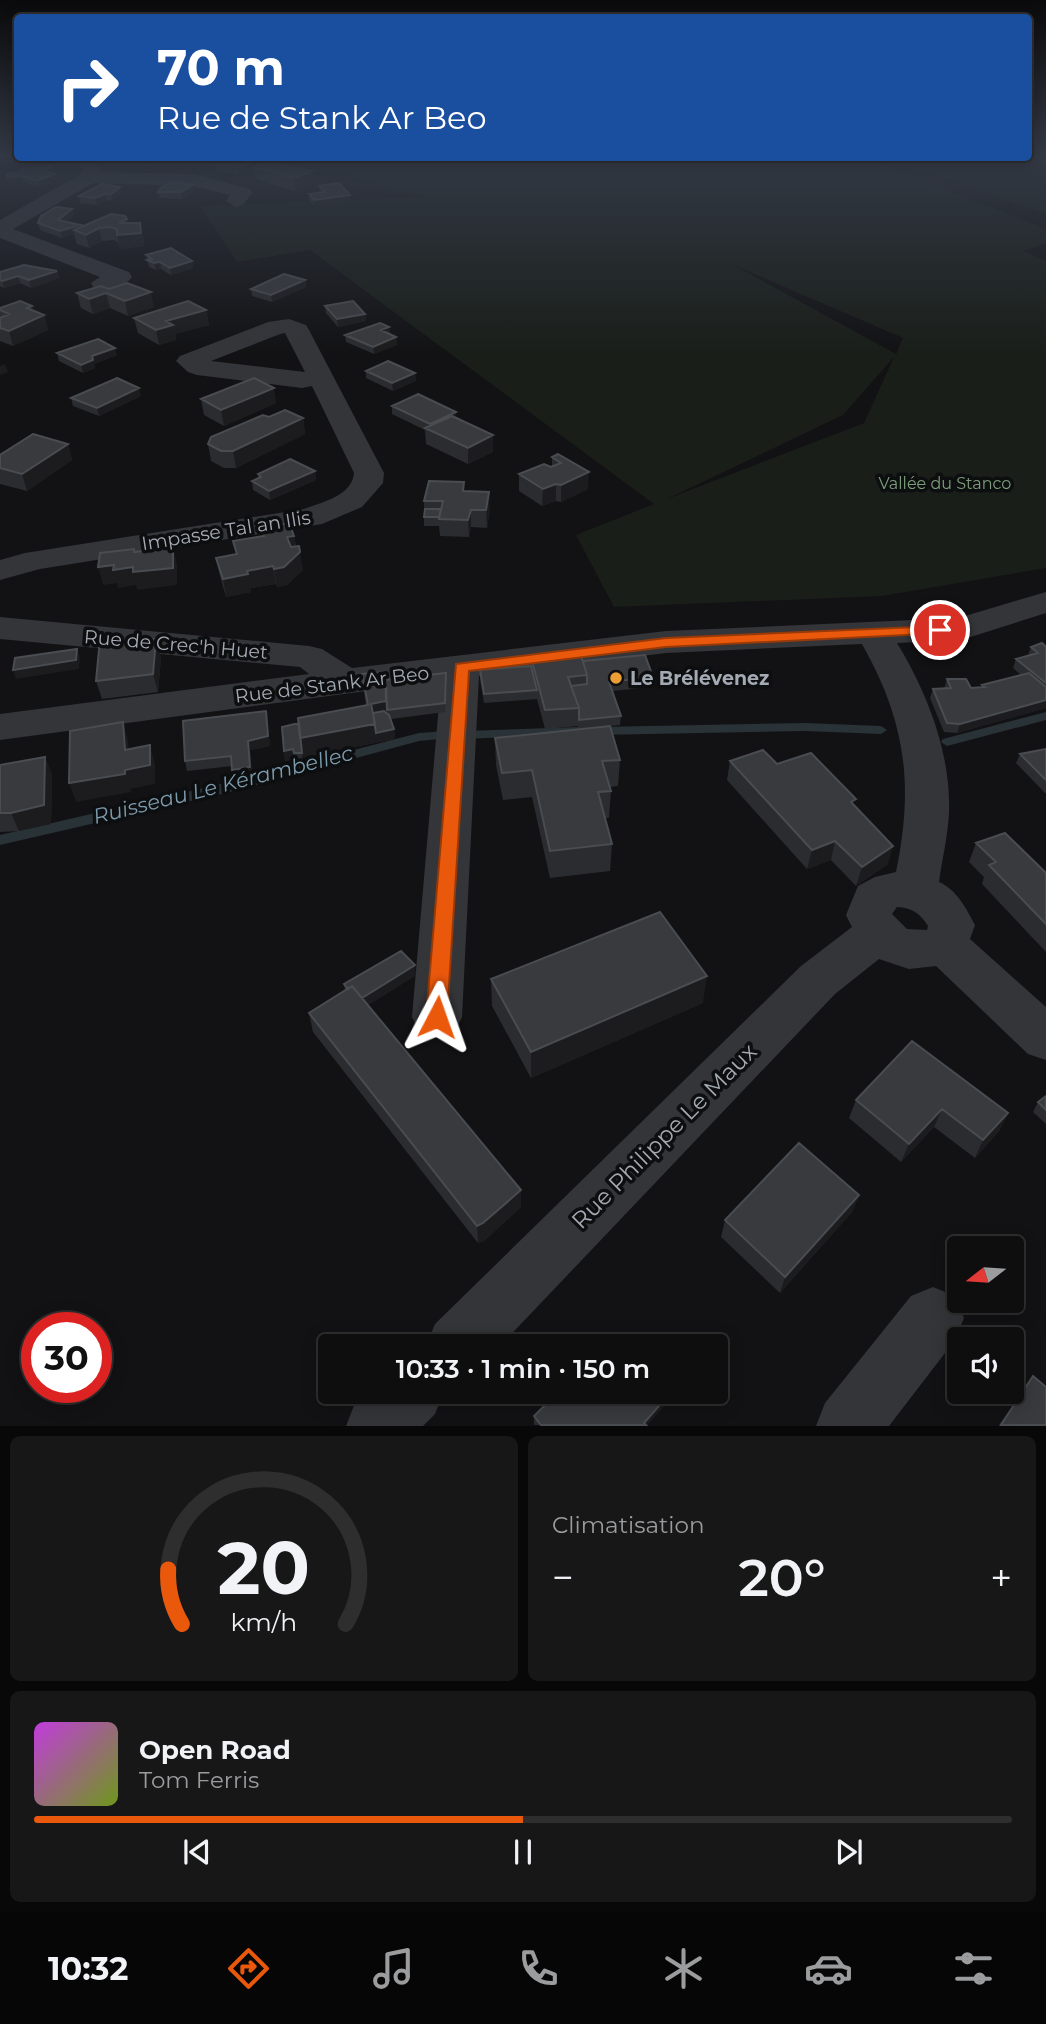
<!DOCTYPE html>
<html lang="fr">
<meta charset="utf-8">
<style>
:root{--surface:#0e0e0f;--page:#171718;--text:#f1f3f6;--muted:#9b9c9e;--line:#2e2e2f;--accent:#ea580c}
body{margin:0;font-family:Montserrat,sans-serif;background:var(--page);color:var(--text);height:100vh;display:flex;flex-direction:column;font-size:26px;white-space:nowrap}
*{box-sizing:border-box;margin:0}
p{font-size:23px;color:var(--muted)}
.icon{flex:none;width:38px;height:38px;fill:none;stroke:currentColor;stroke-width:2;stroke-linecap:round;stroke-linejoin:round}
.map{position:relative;height:1426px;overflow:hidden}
.panel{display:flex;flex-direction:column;gap:10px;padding:10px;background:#080808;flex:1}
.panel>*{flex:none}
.banner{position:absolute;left:14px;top:14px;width:1018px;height:147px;border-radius:7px;box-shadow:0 4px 18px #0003,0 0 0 2px var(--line);background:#1a4fa0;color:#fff;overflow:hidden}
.needle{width:46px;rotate:253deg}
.controls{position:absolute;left:947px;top:1236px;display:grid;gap:14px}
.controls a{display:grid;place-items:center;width:77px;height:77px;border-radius:7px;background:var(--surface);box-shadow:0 4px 18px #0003,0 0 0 2px var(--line);font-size:35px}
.speed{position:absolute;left:21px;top:1312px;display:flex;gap:14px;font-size:35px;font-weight:700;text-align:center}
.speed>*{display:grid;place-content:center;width:91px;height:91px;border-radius:50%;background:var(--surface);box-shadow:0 4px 18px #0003,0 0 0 2px var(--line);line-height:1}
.speed .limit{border:10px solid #d22;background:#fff;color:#111}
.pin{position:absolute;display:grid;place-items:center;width:60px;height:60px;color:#fff;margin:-30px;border:4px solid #fff;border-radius:50%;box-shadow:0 2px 7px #0007}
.me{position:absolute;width:77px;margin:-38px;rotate:4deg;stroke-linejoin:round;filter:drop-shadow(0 0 5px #0008)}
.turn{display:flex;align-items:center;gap:24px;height:147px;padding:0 28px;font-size:32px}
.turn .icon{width:91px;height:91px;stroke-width:2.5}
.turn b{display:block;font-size:49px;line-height:60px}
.big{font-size:52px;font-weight:600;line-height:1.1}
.panel .widget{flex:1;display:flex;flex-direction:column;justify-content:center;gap:10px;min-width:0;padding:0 24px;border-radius:10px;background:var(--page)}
.panel .dial{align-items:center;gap:0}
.dial svg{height:182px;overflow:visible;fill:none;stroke:var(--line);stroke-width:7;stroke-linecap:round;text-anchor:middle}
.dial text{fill:var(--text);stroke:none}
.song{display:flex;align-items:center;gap:21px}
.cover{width:84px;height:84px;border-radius:10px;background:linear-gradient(135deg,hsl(290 70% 55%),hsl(80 70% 35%))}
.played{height:7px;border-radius:4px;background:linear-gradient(90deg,var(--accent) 50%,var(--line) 50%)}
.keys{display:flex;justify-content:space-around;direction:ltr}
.heat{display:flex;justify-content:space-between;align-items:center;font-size:38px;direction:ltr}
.panel .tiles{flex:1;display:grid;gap:10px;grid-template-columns:1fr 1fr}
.widget:last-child{grid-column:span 2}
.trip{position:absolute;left:318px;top:1334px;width:410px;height:70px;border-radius:7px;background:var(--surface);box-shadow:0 4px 18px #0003,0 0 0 2px var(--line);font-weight:600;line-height:70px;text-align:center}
.tab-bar{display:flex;height:112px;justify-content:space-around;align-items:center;background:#060606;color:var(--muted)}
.tab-bar .icon{width:49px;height:49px}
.tab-bar .selected{color:var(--accent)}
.tab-bar b{font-size:32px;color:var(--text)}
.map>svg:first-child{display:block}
.green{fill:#191e19;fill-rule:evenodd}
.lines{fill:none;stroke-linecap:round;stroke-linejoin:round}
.stream{fill:#293237;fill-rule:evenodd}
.minor{fill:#343539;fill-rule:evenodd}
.wall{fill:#2b2c2f}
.shaded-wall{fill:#1c1c1e}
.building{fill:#383a3d;stroke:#494c50;stroke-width:2}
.route{fill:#ea580c;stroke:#983908;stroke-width:2}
.poi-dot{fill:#ea9e35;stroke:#0d0e0f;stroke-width:2.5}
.labels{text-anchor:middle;stroke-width:7;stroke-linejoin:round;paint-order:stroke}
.far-park-label{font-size:16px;fill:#7d9e7c;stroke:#0d0e0f}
.street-label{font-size:19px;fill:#a4aab4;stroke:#0d0e0f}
.poi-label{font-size:19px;font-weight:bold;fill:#a4aab4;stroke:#0d0e0f;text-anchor:start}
.water-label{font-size:21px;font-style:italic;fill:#7c9bae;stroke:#0d0e0f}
.near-street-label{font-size:23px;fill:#a4aab4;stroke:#0d0e0f}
</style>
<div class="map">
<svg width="1046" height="1426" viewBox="0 0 1046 1426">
<rect width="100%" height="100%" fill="#121214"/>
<path class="green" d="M1029,154h17v60l-158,-56h141z
M289,158h578l179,71v14l-22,8 22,10v307l-164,28 -268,11 -38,-72 78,-31 -344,-254 -73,12 -37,-56 224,-9zM736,266l167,72 -7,16 -159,-87zM894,357l-30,66 -197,76 176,-84z"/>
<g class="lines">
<path class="stream" d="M1029,157l17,4v4l-22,-7z
M1046,712v8l-99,26 -6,-4 2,-3z
M805,723l76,3 6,4 -6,4 -76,-3 -208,4 -6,-4 6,-4z
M579,727l6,4 -2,3 -120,5 -6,-4 6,-4z
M446,731l6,4 -2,3 -31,3 -185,50 -234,54v-10l234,-54 185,-48z"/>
<path class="minor" d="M72,158h18l8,7 2,7 94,2 56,15 2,4 -9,12 -7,2 -10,-6 4,-6 -37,-9 -100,-3 -80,46 116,43 3,5c-7,10 -27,14 -38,11l-3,-5 9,-6 -100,-39v-18l81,-46 2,-4z
M289,319l17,6 3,5 75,143 -1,10 -21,24 -40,17 -282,45 -40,11v-20l25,-7 279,-44c18,-7 48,-13 50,-36l-42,-87 -10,2 -105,-13 -9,-3 -12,-11 4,-5 88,-34zM285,333l20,39 -94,-11 69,-27z
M1046,592v21l-85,27 -64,3c30,49 54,110 52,169 -1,24 -7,47 -10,70 18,8 27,26 36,43l-5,14 76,68v53l-18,-6 -92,-88 -27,3 -30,-10 -44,35 -335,352h-74l9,-22 366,-358 51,-39 -6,-12 12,-29 17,-9 21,-5c18,-87 10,-150 -34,-228l-196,9 -187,23 -17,341 -7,15 -18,6 -18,-6 -7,-15 29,-336 -441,59v-26l309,-40 -9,-7 -300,-28v-22l309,29 13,3 30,19 314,-37 292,-13zM897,907c15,1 23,6 31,19l-1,4 -20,-1 -15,-15z
M933,1287l22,9 9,22 -9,22 -66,86h-73l9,-23 86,-107z
M367,1391h77l-9,23 -12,12h-77l9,-23z"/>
</g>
<path class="wall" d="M5,154h13l-6,6z
M122,158h43l2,6 -13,4 -12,-1z
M252,162l1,6 -15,6 -21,-2 -1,-7z
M53,166l1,6 -2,1 3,1 1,6 -17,7 -17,-5 -13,1 12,-11z
M253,167l60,17 -18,7 -40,-12z
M192,185l1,7 -11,7 -23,-1 -1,-6z
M319,186l32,15 -37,5 -5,-6v-6l11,-2z
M120,187l1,6 -9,8 -5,-1 -10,5 -17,-2 -1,-7z
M74,215l-8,6 14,6 48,-4 15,13 1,10 -24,3 -2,-7 -5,-2 -11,1 -13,7 -12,-4 -3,-10 -12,4 -22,-8 -2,-7z
M146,255l46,6 1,7 -22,7 -10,-6 -5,1 -7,-3z
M57,271l2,7 -28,10 -11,-5 -16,5 -4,-2v-14z
M305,280l1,7 -34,15 -20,-6 -1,-7z
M101,286l53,21 -26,9 -18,-8 -17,6 -12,-6 -4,-15z
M32,306l1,5 11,4 4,15 -35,16 -13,-5v-33z
M325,306l40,8 1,7 -28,6 -12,-14z
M206,310l3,15 -34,9 1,6 -17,5 -21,-12 -4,-15z
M389,327l1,7 6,3 1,8 -23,9 -28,-12 -1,-7z
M57,353l60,2 -23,9 1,4 -12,5 -24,-12z
M366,371l49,2 1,8 -23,10 -27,-13z
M141,396l-42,20 -26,-10 -2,-8z
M201,399l75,4 -52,23 -20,-11z
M392,406l64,6v5l37,18v17l-25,12 -42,-20 -1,-14 -33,-16z
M269,417l34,1 2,16 -69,34h-12l-13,-7 -3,-17z
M68,444l4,16 -45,31 -27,-7v-29z
M558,454l30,35 -27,13 -5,-1 -14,5 -23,-15v-17l33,-8v-9z
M315,471l1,9 -46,20 -17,-10 -1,-9 7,-3 -1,-4z
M464,482v9l26,18 -3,19 -16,-1 -2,10 -29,-1 -1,-10h-15v-25z
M262,528l32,8 2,10 7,24 -16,15 -10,2 -1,-3 -25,4v4l-25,5 -6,-21 -4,-18 20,-4 -3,-13 30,-5z
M1031,647h15v61l-89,25 -13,-1 -14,-34 3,-9h11l3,-10 24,9 11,-1v-2l39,-10 -8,-7 3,-9 12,-4z
M161,657l-3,35 -56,7 -6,-18z
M531,657l52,4 70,16v10l-41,4 9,25 -1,9 -41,4 -1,-3 -33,3 -8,-30 -53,4 -4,-24v-9l51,-4z
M362,674l24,6 61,2 -2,30 -54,7 3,10 1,10 -92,18 -1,-5 1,10 -7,1 -1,-4 -10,2 -1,-10 15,-28 67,-17z
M266,711l4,35 -20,4 2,26 -18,3 -2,-13 -45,5 -2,-10z
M495,738l125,22 -2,26 -8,1 1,4 -2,27h-4l7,26 -2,27 -60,7 -18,-81 -29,3 -7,-35z
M1046,749v44h-1l-29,-30 4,-9z
M45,757l7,18 -1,49 -32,7 -19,1v-67z
M730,761l47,3 111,100 -32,22 -25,-26 -24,9 -80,-89z
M976,843l70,30v79l-64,-68 2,-7 -15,-15z
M416,975l-48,30 153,185v17l-37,34 -6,2 -165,-211 -4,-19 36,-22 -1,-7z
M491,979l212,24 -172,75 -39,-72z
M1046,1096v28l-13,-12 5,-10z
M856,1100l152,13 -9,18 -24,27 -41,-31 -33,35 -52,-44z
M859,1195l-7,17 -72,81 -59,-56 4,-17z
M1033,1376l13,49h-47l23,-33z
M664,1406l-17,19h-112l-1,-1v-8z"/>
<path class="shaded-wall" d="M11,154h7v4h7l-13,2z
M166,158l1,6 -13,4 -2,-6z
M252,162l1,6 -15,6 -1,-6z
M53,166l1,6 -8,4 -2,-6z
M312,171l1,13 -18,7 -1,-13z
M55,174l1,6 -17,7 -2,-6z
M21,176l1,6 -13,1 -1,-6z
M192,185l1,7 -11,7 -1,-7z
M120,187l1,6 -9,8 -1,-7z
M105,194l2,6 -10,5 -2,-7z
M350,195l1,6 -37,5v-6z
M72,209l2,6 -14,11 -2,-6z
M127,219l3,13 10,-9 4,23 -24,3 -3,-14 2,-12z
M80,225l1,7 -7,-2v4l-12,4 -2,-7z
M99,228l3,13 -13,7 -3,-13z
M192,261l1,7 -22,7 -1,-7z
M160,262l1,7 -5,1 -2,-7z
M57,271l2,7 -28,10 -2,-8z
M18,276l2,7 -16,5 -2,-7z
M305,280l1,7 -34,15 -1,-7z
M151,292l3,15 -26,9 -3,-15z
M106,293l4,15 -17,6 -4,-15z
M32,306l4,13 8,-4 4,15 -35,16 -4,-15 18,-23z
M206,310l3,15 -34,9 1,6 -17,5 -3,-15 10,-9z
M365,314l1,7 -28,6 -1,-8z
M389,327l1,7 -9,-4z
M396,337l1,8 -23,9 -1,-7z
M115,348l2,7 -23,9 1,4 -12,5 -2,-8 11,-9z
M5,364l3,8 -8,3v-9z
M415,373l1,8 -23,10 -1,-8z
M139,388l2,8 -42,20 -2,-8z
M274,388l2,15 -52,23 -3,-16z
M456,412v8l-25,11 -1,-7z
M303,418l2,16 -69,34 -3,-17z
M493,435v17l-25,12v-16z
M68,444l4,16 -45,31 -5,-17z
M315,471l1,9 -46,20 -1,-9z
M589,472l-1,17 -27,13v-17z
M556,484v17l-14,5 1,-17z
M489,492l1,17 -3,19 -1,-18z
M471,510v17l-2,10 -1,-17z
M294,536l3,17 -7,1 -3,-17z
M173,547l4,17v21l-40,5 -1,-5 -18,3 -1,-5 -14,2 -5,-18z
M300,552l3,18 -16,15 -10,2 -3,-18z
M273,566l3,18 -25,4v4l-25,5 -3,-18 24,-8z
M156,639l5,18 -3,35 -5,-18z
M77,649l3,9 -1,11 -63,10 -3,-9z
M1046,700v8l-89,25 3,-9z
M386,701l2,19 -14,2 -3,-18z
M266,711l4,35 -20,4 2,26 -18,3 -2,-9z
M123,722l5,18 2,28 -5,-18z
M375,724l19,5 1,10 -92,18 -1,-5 1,10 -3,-24z
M150,745l5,19v20l-25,5 1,3 -55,10 -7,-19 56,-13z
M293,749l2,10 -10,2 -1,-10z
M45,757l7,18 -1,49 -32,7 -8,-18z
M835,841l-4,19 -24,9 5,-19z
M893,846l-5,18 -32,22 6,-19z
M415,965l1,10 -56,35 -2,-9z
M707,976l-4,27 -172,75v-26z
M942,1109l-8,18 -33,35 8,-18z
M1008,1113l-9,18 -24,27 8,-18z
M521,1190v17l-37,34 -6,2 -1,-17z
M859,1195l-7,17 -72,81 5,-16z
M666,1398l-2,8 -17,19h-4l1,-2z"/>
<path class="building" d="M134,158h32l-14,4 -12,-1z
M234,158l18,4 -15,6 -21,-3z
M266,162l46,9 -18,7 -41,-11z
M53,166l-9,4 11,4 -18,7 -16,-5 -13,1 -1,-3 14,-2v-3z
M174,182l18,3 -11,7h-23l4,-5z
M339,183l11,12 -36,5 -5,-6 16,-2 -6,-6z
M102,184l18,3 -9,7h-6l-10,4 -16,-2z
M56,207l16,2 -14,11 22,5 -20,6 -22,-8 3,-7z
M111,214l14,2 2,3 -8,4h21l1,10 -24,2v-6l-7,-2 -11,1 -13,7 -12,-5z
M171,248l21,13 -22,7 -10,-6 -6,1 -7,-3 5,-1 -6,-4z
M24,265l33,6 -28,9 -11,-4 -16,5 -2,-1v-8z
M284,274l21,6 -34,15 -20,-6z
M127,283l24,9 -26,9 -19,-8 -17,6 -12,-6 24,-7 8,3z
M20,301l12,5 -5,2 17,7 -35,16 -9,-3v-10l9,-4 -9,-4v-2z
M188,301l18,9 -40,11 7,4 -17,5 -22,-12z
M353,301l12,13 -28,5 -12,-13z
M380,323l9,4 -8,3 15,7 -23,10 -28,-12z
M98,339l17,9 -23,8 1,4 -12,5 -24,-12z
M388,361l27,12 -23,10 -26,-12z
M117,378l22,10 -42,20 -26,-10z
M254,378l20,10 -53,22 -20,-11z
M418,394l38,18 -26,12 -38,-18z
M285,410l18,8 -70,33h-12l-13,-7 3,-7 52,-22 6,2z
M452,416l41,19 -25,13 -43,-20z
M33,434l35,10 -46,30 -22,-6v-13z
M558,454l31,18 -28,13 -5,-1 -13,5 -24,-15 25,-10 7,3 10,-4 -9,-6z
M290,459l25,12 -46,20 -17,-10 9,-4 -3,-3z
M429,481l35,1 -1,9 26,1 -3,18h-15l-3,10 -29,-1 4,-18h-19z
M425,509h16l-2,8h-15z
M289,523l5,13 -7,1 4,10 8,-1 1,6 -16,15 -10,2 -1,-3 -26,5 1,3 -25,5 -7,-21 21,-4 -4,-13 31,-5 -2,-8z
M173,547v21l-40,4v-5l-20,3 1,-5 -16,2 2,-14 34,-4v3z
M100,639h56l-3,35 -57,7z
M1042,643l4,4v36l-30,-24 22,-6 -7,-6z
M77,649l-1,11 -63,10 2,-12z
M580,652l7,23 -19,2 11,31 -34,2 -14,-53z
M645,655l8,22 -44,5 12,34 -42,4v-12l-8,-22 16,-2v-9l-4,-14z
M531,666l6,24 -53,4 -4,-24z
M385,672l1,29 -15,3 4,20 -75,14 -2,-20 70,-13 -6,-31z
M446,673l-1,30 -58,7 -1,-30z
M1029,673l17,14v13l-86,24 -13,-1 -14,-34 18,-1 -4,-9h19l5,9 14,-1 -3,-2z
M266,711l2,25 -20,5 2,26 -18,3 -1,-14 -46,5 -2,-40z
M384,711l5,4 5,14 -18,4 -3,-20z
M123,722l2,28 25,-5v20l-25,5v4l-56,9 1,-52z
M299,723l3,30h-8l-1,-4 -9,2 -2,-24z
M610,726l10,34 -18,1 9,30 -13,1 14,52 -62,7 -18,-81 -30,3 -7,-35z
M1046,749v31l-26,-26z
M763,750l14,14 34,-11 45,46 -5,3 42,44 -31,21 -27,-26 -23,9 -82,-89z
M45,757l-1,48 -33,8h-11v-48z
M1005,833l41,40v51l-57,-59 7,-3 -20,-19z
M660,912l47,64 -176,76 -40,-73z
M401,951l14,14 -53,33 -10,-12 -4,3 -4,-5z
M352,986l169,204 -38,33 -6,3 -168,-213z
M912,1041l96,72 -25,27 -41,-31 -33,35 -53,-44z
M1046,1096v14l-8,-8z
M799,1143l60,52 -74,82 -60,-57z
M611,1339l7,7h-14z
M1033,1376l13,11v38h-45z
M559,1391h101l6,7 -22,25 2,2h-105l-7,-9z"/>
<linearGradient id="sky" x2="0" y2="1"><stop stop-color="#0a0a0b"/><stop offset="0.44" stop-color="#333945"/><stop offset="1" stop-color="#333945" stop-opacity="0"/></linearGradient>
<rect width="1046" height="354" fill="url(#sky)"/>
<path class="route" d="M940,626l5,1 2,3 -2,3 -279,14 -197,24 -22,346 -3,6 -7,3 -8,-3 -3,-6 30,-353 210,-26z"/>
<circle class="poi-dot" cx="616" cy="678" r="7"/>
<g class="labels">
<g class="far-park-label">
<text x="945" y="489">Vallée du Stanco</text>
</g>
<g class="street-label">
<text transform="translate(226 530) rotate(-9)" y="7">Impasse Tal an Ilis</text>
<text transform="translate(176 644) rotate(5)" y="7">Rue de Crec'h Huet</text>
<text transform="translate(332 684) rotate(-7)" y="7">Rue de Stank Ar Beo</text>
</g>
<g class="poi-label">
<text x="630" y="685">Le Brélévenez</text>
</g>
<g class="water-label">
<text transform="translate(223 785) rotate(-14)" y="7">Ruisseau Le Kérambellec</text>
</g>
<g class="near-street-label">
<text transform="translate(664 1136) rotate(-45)" y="8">Rue Philippe Le Maux</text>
</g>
</g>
</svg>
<div class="controls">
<a><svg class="needle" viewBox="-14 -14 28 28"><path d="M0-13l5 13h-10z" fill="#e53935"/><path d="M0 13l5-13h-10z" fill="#9b9c9e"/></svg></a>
<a><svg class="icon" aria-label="sound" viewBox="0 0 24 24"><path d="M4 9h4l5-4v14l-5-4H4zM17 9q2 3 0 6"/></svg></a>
</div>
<div class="speed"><div class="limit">30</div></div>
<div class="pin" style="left:940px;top:630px;background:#d93025"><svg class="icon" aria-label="arrive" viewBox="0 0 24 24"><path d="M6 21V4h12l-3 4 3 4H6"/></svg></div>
<svg class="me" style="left:437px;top:1017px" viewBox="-20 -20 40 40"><path d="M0-17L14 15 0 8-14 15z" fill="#ea580c" stroke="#fff" stroke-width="4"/></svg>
<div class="trip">10:33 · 1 min · 150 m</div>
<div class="banner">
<div class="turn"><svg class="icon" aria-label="right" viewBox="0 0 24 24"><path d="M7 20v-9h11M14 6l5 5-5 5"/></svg><div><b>70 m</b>Rue de Stank Ar Beo</div></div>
</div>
</div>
<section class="panel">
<div class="tiles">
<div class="widget dial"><svg viewBox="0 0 100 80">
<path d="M14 69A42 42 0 1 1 86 69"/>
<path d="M14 69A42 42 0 0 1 8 45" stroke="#ea580c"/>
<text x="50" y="56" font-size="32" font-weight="700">20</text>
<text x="50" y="72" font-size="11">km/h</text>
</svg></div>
<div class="widget"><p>Climatisation</p>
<div class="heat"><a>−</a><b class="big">20°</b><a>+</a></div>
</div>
<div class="widget">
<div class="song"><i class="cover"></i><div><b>Open Road</b><p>Tom Ferris</p></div></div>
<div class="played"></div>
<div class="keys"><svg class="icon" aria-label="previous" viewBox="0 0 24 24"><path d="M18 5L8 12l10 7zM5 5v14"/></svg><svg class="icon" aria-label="pause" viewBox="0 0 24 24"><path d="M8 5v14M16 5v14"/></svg><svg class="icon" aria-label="next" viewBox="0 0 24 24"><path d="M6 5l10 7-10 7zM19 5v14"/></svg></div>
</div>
</div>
</section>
<nav class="tab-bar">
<b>10:32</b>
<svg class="icon selected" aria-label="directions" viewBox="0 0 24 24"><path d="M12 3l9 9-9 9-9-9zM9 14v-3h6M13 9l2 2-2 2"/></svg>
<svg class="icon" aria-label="music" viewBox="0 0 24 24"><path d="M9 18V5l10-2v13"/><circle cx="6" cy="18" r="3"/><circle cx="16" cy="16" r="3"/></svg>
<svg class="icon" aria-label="phone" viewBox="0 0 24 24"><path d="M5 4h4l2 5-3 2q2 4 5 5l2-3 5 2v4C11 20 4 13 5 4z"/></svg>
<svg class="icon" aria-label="climate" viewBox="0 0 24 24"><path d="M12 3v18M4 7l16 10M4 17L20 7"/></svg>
<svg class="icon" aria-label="car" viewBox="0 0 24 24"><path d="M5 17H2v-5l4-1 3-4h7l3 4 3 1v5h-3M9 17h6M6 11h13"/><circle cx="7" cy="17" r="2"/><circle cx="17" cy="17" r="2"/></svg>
<svg class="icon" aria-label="filters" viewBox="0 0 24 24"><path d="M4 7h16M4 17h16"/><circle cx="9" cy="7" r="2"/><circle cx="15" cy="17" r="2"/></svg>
</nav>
